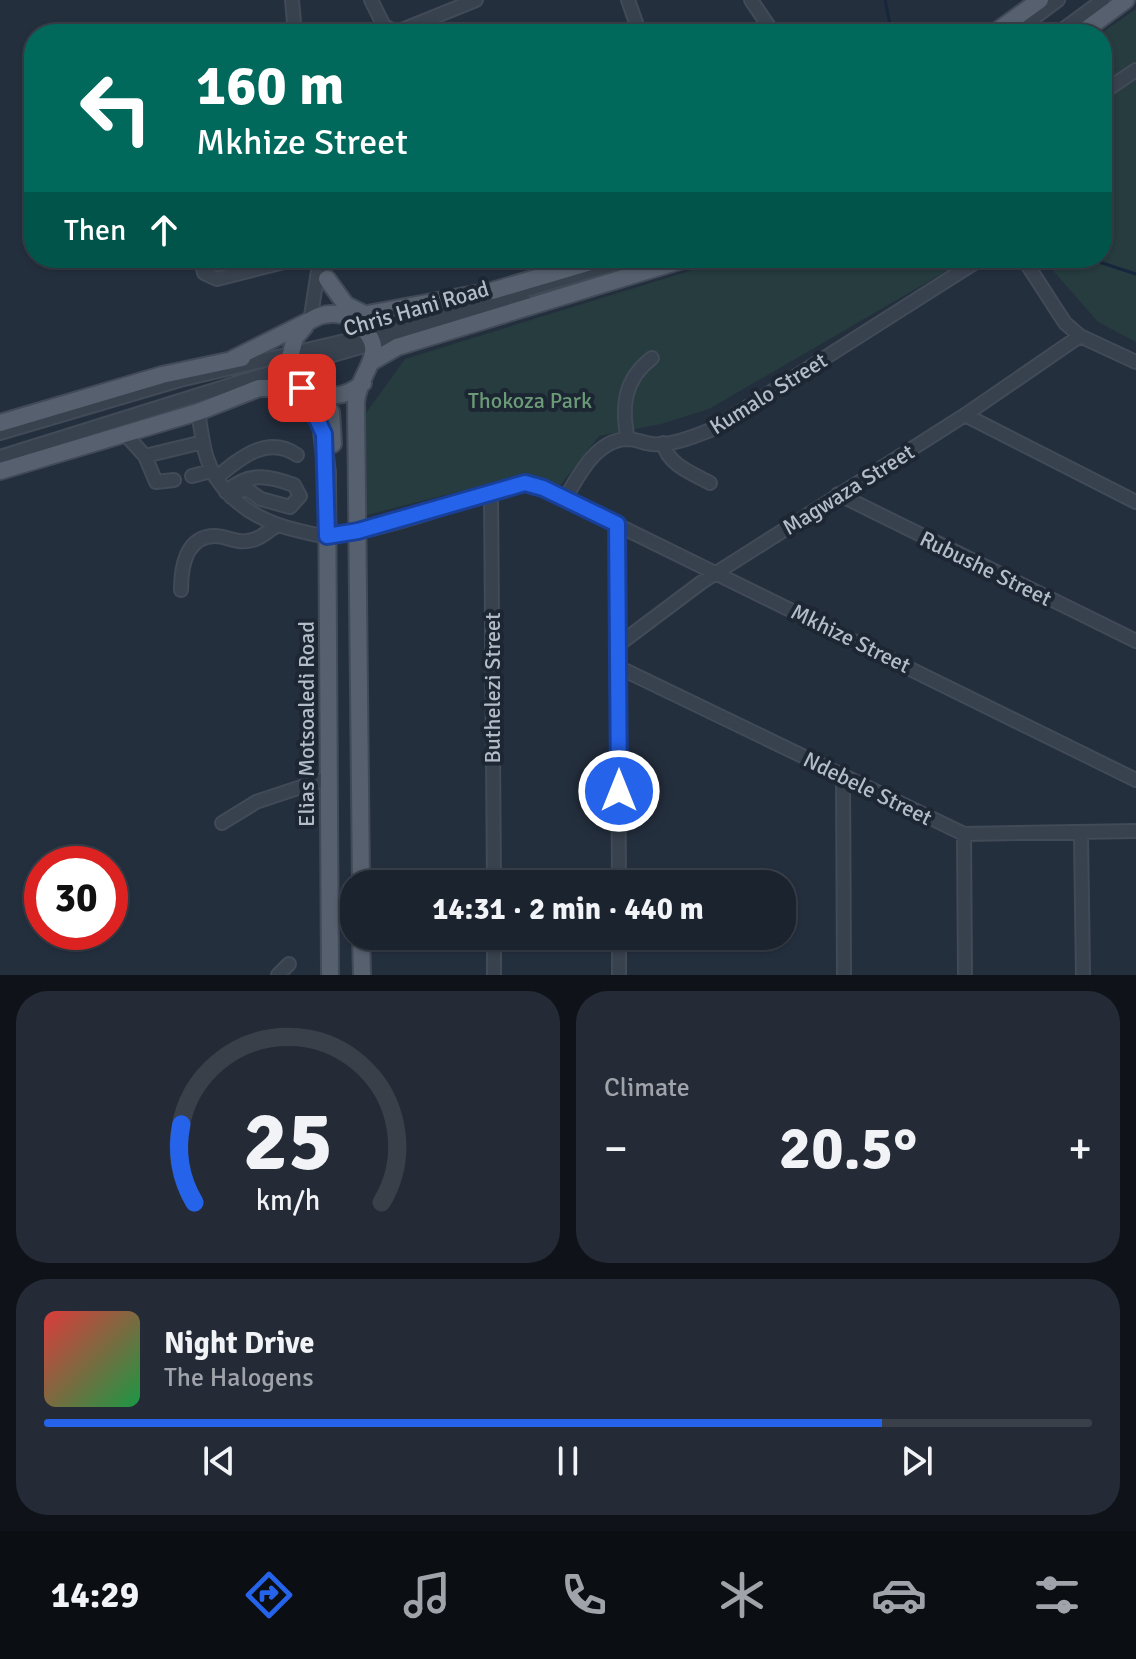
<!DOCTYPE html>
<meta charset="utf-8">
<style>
:root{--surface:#1b232e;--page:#242b36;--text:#f1f3f6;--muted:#a0a4aa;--line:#39404a;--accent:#2563eb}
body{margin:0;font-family:Signika,sans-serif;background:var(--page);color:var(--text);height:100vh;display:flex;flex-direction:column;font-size:30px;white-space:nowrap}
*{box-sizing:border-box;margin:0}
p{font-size:26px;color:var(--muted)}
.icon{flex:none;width:44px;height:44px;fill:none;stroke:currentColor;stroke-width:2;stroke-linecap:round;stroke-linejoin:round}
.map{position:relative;height:975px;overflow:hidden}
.drawer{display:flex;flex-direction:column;gap:16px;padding:16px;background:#0f1319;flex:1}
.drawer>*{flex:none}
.guide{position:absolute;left:24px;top:24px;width:1088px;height:244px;border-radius:32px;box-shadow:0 2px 6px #0004,0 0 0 2px var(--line);background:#00695c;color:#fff;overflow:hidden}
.speed{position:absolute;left:24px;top:846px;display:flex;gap:16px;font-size:40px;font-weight:700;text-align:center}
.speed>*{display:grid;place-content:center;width:104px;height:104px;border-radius:50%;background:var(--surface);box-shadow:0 2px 6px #0004,0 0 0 2px var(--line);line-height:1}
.speed .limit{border:12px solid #d22;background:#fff;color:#111}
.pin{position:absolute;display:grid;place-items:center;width:68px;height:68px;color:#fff;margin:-34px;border-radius:16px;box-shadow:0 4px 12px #0006}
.me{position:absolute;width:88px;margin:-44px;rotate:0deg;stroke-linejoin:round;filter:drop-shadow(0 0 6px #0008)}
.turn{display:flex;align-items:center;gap:28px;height:168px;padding:0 40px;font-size:36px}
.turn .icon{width:104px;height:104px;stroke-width:2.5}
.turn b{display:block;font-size:56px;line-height:68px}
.then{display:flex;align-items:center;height:76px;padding:0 40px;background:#0003;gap:16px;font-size:30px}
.big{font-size:60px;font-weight:700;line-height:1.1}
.drawer .widget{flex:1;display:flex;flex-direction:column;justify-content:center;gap:12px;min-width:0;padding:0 28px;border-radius:32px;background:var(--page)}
.drawer .dial{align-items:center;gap:0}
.dial svg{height:208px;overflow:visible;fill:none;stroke:var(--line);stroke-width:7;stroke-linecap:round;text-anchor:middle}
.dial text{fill:var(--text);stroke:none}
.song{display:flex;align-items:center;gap:24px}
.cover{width:96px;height:96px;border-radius:12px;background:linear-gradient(135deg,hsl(0 70% 55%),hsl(140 70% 35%))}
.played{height:8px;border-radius:4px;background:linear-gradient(90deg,var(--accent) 80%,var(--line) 80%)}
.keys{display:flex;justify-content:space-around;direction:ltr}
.heat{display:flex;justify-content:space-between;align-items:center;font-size:44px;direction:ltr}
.drawer .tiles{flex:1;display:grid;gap:16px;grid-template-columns:1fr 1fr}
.widget:last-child{grid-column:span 2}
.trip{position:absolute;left:340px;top:870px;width:456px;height:80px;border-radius:32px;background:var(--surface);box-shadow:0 2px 6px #0004,0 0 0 2px var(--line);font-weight:700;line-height:80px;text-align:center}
.menu{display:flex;height:128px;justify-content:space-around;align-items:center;background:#0b0e12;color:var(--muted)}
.menu .icon{width:56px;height:56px}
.menu .on{color:var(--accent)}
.menu b{font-size:36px;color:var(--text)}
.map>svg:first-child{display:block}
.green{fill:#263c3f}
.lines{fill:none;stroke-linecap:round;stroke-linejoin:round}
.stream{stroke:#17263c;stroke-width:3}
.minor-casing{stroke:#414a57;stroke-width:16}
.major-casing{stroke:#414a57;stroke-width:20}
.minor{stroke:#38414e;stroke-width:12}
.major{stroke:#56606e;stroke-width:16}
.route-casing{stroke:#184099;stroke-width:20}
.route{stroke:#2563eb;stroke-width:14}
.labels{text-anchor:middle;stroke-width:8;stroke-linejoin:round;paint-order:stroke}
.street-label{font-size:22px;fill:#b4bcc9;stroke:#1d2633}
.park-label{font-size:22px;fill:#6b9a76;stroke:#1d2633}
</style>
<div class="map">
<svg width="1136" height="975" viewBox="0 0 1136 975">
<rect width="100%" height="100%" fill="#242f3e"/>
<path class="green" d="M1136,9v333l-38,-20 -56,-64h60l-2,-224z
M721,258h248l-260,151 -48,15 -62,12 -41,52 -34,-13 -157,40 -1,-102 39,-54 281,-87z"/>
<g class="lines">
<path class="stream" d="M885,0l7,34
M1087,258l49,16"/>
<defs>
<path id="minor" d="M292,0l3,34
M371,0l13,26 13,6 79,-32
M628,0l12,34
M751,0l23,34
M1012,34l46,-34
M1057,34l46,-34
M1102,93l34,-23
M200,258l4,15 13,6 71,-18
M1023,258l42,65 15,13 56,26
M310,322l10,-64
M965,415l171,87
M0,433l180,-53 190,-45 265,-77
M125,434l20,22 58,-14 -5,-30
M628,439c-7,-32 -4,-60 24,-81
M203,442c8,50 50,79 97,89 10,2 21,6 31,5 53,-5 126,-33 178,-50l23,-3 604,297
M663,443c5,22 29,30 47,40
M145,456l11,26 18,-2
M0,457l253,-79 271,-78
M192,476l19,-5
M216,478c23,-19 51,-44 81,-23
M226,492c22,-20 41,-17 68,-7l6,11 -10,11 -29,-8 -16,-11 -14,9
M491,492l3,392
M838,494l298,147
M565,499c13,-23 31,-59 62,-60 8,0 17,4 25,5 20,2 43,-8 61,-15l269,-171
M617,524l2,360
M181,590c0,-23 5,-54 34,-54 11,0 21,7 32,5 12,-1 20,-9 29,-15
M618,645l84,-63 263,-167 115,-79
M618,667l346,167 172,-3
M843,776l1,199
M222,823l34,-21 72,-24
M1081,833l2,142
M964,834l1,141
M494,936v39
M278,975l11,-11
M619,975v-39"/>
<path id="major" d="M993,34l47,-34
M1080,34l46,-34
M327,279l19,26 16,8
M351,317l141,-26 112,-33
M305,326l-10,12 -6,23 13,27c22,10 41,12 61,-5
M233,359l86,-43c14,-4 26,-3 37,6 38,30 2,47 0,81l5,481
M373,361l24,-14 292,-89
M319,395l12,17 2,32
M0,423l162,-48 80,-17
M0,471l198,-59 61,-24h43l19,35 6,50 3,502
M361,936l1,39"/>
</defs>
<use href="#minor" class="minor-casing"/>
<use href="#major" class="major-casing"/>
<use href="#minor" class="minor"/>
<use href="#major" class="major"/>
</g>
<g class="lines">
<defs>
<path id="route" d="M302,388l22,46 3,102 31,-5 167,-48 18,5 74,36 2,267"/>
</defs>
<use href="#route" class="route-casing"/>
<use href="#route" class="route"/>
</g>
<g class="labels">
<g class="street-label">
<text transform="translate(416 308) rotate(-16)" y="8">Chris Hani Road</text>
<text transform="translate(768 393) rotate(-32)" y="8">Kumalo Street</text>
<text transform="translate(848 489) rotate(-32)" y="8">Magwaza Street</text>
<text transform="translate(986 568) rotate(26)" y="8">Rubushe Street</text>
<text transform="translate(851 638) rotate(26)" y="8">Mkhize Street</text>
<text transform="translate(492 688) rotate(-90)" y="8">Buthelezi Street</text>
<text transform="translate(306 724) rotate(-90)" y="8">Elias Motsoaledi Road</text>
<text transform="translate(868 788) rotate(26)" y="8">Ndebele Street</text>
</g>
<g class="park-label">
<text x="530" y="408">Thokoza Park</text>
</g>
</g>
</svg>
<div class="speed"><div class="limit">30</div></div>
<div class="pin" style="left:302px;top:388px;background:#d93025"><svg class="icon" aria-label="arrive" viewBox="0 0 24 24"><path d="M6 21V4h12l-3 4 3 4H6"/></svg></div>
<svg class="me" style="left:619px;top:791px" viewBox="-20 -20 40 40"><circle r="17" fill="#2563eb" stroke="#fff" stroke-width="3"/><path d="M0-11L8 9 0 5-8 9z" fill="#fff"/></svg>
<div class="trip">14:31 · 2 min · 440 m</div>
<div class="guide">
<div class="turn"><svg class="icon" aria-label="left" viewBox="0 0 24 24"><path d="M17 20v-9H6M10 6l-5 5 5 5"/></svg><div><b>160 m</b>Mkhize Street</div></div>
<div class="then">Then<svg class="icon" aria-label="ahead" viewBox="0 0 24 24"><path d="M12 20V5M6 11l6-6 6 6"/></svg></div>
</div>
</div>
<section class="drawer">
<div class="tiles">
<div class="widget dial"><svg viewBox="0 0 100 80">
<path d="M14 69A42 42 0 1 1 86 69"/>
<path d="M14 69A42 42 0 0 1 9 39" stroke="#2563eb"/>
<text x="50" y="56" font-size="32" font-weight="700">25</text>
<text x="50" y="72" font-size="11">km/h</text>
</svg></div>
<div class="widget"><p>Climate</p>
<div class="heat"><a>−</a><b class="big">20.5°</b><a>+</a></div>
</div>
<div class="widget">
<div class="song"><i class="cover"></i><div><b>Night Drive</b><p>The Halogens</p></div></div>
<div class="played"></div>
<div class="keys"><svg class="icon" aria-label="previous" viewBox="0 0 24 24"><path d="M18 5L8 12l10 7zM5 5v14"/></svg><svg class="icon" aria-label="pause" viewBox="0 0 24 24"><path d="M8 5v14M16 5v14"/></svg><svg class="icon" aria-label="next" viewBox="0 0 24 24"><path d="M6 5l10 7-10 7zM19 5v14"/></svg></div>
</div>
</div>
</section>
<nav class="menu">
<b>14:29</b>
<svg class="icon on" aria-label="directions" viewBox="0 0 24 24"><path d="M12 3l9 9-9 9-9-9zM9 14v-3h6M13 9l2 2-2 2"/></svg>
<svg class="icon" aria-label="music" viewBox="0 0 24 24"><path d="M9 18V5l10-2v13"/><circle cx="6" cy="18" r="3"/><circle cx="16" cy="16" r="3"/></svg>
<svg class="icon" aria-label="phone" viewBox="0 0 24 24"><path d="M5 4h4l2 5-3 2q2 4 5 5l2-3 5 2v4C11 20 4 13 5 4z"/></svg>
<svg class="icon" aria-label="climate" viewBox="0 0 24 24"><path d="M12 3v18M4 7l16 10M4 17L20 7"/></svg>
<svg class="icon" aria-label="car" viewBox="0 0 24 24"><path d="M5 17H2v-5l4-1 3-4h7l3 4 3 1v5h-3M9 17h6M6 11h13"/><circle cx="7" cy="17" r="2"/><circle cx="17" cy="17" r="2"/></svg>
<svg class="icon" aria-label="filters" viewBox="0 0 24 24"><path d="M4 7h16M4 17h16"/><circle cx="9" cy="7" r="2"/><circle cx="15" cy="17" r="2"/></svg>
</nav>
